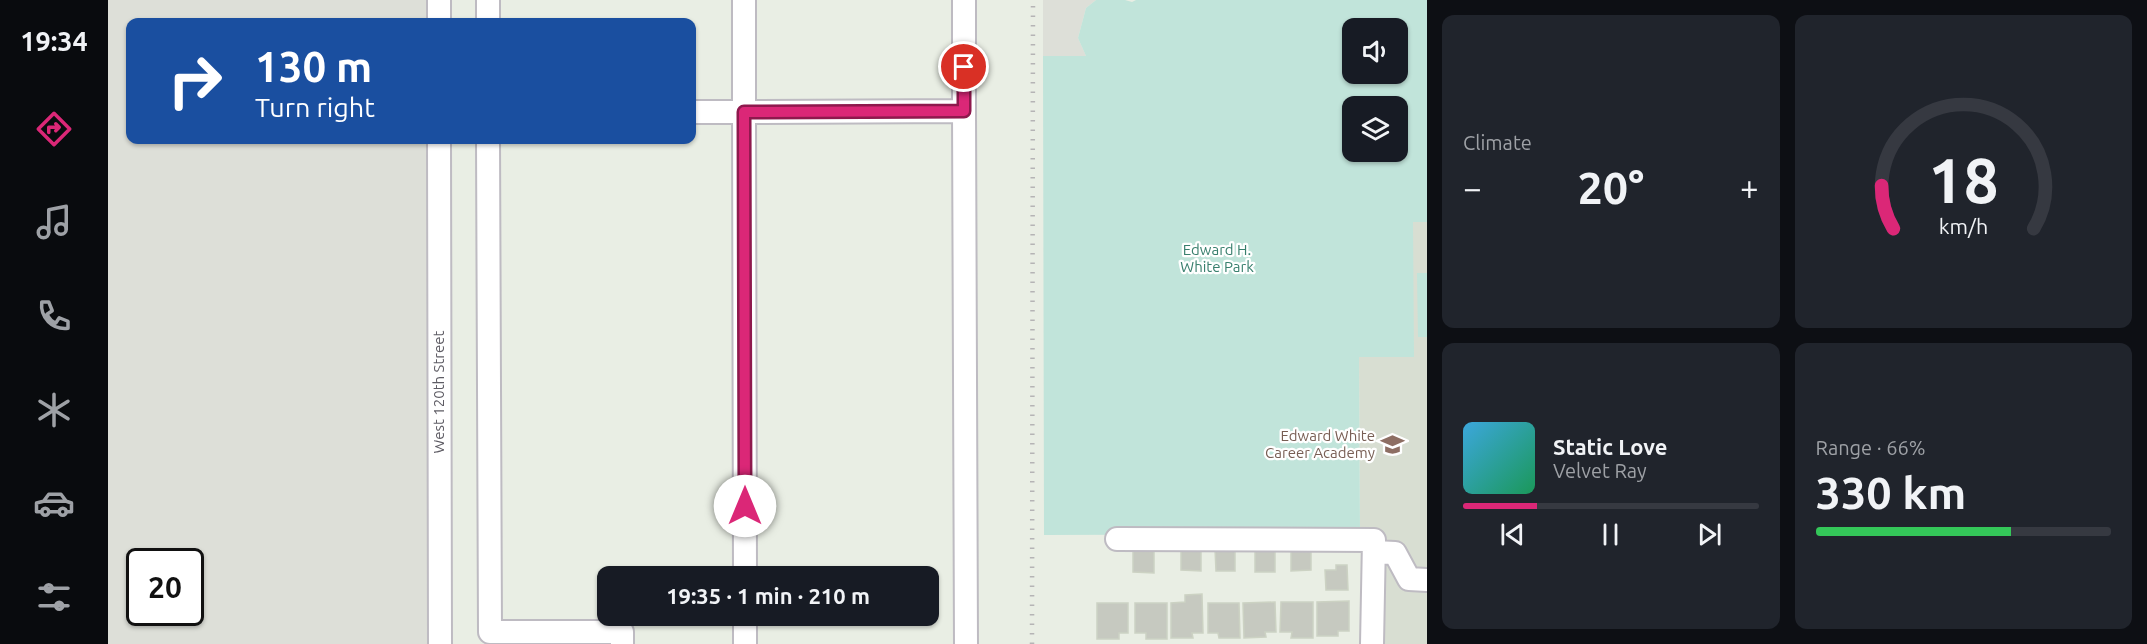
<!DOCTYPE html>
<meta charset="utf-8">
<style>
:root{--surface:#171b24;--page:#20242c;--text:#f1f3f6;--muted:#9ea1a6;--line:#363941;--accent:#db2777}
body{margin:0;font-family:Ubuntu,sans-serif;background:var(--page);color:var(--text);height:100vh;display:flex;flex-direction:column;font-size:22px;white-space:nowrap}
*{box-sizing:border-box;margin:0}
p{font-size:20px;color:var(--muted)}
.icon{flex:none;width:33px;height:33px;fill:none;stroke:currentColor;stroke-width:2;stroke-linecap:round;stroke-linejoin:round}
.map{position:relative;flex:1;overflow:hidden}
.side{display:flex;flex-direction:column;gap:15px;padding:15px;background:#0d0f14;width:720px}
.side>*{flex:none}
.hud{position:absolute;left:18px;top:18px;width:570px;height:126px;border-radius:12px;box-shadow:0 2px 4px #0004;background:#1a4fa0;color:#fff;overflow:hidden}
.controls{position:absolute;left:1234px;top:18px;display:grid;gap:12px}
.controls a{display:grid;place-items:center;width:66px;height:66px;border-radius:12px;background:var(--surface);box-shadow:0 2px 4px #0004;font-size:30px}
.speed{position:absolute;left:18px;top:548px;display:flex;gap:12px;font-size:30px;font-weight:700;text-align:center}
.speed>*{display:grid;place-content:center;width:78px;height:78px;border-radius:50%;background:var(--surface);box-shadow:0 2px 4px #0004;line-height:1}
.speed .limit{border:3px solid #111;border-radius:9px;background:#fff;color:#111}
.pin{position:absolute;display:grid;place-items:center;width:51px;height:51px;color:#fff;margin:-26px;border:3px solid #fff;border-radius:50%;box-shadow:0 2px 6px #0007}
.me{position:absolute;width:66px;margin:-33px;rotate:0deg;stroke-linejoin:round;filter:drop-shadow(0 0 4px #0008)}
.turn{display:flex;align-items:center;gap:21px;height:126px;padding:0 30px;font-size:27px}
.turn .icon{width:78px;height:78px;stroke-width:2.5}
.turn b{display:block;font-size:42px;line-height:51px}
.big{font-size:45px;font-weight:700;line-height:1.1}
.side .card{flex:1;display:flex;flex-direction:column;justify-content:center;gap:9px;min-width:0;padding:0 21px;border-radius:12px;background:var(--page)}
.side .dial{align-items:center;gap:0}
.dial svg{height:156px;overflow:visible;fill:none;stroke:var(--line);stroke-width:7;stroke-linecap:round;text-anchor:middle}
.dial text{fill:var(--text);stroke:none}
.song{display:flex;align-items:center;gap:18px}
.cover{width:72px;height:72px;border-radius:9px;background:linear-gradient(135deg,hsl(200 70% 55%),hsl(150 70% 35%))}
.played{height:6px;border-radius:3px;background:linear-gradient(90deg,var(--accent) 25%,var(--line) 25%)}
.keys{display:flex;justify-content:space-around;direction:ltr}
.heat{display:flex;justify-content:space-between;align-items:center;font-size:33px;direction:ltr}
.charge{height:9px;border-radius:4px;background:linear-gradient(90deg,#34c759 66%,var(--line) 0)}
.side .tiles{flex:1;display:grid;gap:15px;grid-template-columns:repeat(2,1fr)}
.trip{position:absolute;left:489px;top:566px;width:342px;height:60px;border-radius:12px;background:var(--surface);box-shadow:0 2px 4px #0004;font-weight:700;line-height:60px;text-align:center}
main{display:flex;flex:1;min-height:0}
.dock{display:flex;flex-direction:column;width:108px;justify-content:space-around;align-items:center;background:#090b0e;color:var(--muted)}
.dock .icon{width:42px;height:42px}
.dock .active{color:var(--accent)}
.dock b{font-size:27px;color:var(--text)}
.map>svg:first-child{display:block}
.industrial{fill:#dddfd8;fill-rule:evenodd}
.education{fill:#d8ded2}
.green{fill:#c1e4da;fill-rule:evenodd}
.building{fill:#c6c9c0;stroke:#ccd2c3;stroke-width:1.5}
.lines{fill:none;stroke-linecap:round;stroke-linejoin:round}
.minor-casing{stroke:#bebbc2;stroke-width:26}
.minor{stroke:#fff;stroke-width:22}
.rail{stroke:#b5b4b5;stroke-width:4.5;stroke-dasharray:1.5 8;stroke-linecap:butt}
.route-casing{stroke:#8e194d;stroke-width:15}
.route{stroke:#db2777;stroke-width:10}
.labels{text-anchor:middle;stroke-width:4.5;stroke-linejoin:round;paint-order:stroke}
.park-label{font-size:15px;fill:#387f6d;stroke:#fff}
.street-label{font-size:15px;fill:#5e5c64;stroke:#fff}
.education-label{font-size:15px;fill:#785e54;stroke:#fff;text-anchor:end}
</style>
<main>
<nav class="dock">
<b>19:34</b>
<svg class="icon active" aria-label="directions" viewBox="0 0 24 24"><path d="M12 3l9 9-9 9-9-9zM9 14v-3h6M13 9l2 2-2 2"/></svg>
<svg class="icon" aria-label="music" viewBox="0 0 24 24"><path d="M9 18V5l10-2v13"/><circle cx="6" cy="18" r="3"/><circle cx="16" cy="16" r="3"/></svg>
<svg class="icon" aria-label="phone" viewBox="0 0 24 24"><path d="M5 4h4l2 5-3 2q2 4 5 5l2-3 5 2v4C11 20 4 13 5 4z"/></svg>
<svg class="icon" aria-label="climate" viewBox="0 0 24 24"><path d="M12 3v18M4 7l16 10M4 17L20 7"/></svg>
<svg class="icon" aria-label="car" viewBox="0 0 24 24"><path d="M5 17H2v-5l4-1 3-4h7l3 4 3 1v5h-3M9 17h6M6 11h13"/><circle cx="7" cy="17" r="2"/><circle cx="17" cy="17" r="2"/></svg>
<svg class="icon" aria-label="filters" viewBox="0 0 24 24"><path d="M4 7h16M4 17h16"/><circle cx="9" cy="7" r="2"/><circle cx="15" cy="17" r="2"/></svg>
</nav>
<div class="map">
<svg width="1319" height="644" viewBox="0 0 1319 644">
<rect width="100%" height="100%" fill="#e9eee4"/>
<path class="industrial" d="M0,0h327v22h-305v118h305l1,504h-328zM32,561h50v51h-50z
M935,0h53l-10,8 -8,30 8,18h-43z"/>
<path class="education" d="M1305,222h14v422h-44v-110h-23l-1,-177 54,-1z"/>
<path class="green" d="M988,0h29l7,2 4,-2h291v222h-14l1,135h-55l1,177 -316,1 -1,-479h43l-8,-18 8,-30zM1245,28h45v46h-45zM1245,106h45v46h-45z
M1309,273h10v64h-9z"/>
<path class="building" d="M1025,549l21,1v23l-21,-1z
M1073,549h20v22l-20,-1z
M1107,549h20v22h-19z
M1147,549l20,1v22h-20z
M1183,549h20v21l-20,1z
M1228,565h11l1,25h-22l-1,-20h11z
M1094,594l1,39h-11l1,5h-22v-35l14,-1v-7z
M1241,601v30h-11v5h-21v-34z
M1167,602l1,30h-11l1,5 -22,1 -1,-35z
M1173,602h32v36h-22l1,-6h-12z
M989,603h31v30h-9v6h-22z
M1027,603h32v36h-21v-6h-11z
M1100,603h31l1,35h-21l-1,-5h-10z"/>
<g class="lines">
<defs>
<path id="minor" d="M331,0v22
M380,0v22
M636,0v112l220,-1 2,533
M856,0v111
M584,112h52l1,464
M331,140l1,504
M380,140l2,492h132v12
M1009,539l257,1 -2,104
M1266,552l21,1 14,26 18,1
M637,615v29"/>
</defs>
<use href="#minor" class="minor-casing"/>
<use href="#minor" class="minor"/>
<path class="rail" d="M924,644l1,-644"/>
</g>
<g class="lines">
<defs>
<path id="route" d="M637,506l-1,-394 220,-1v-44"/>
</defs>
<use href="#route" class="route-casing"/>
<use href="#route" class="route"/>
</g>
<defs>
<symbol id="school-bare" viewBox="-9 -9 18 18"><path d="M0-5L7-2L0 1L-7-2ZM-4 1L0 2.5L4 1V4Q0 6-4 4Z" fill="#8d6e63" stroke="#fff" stroke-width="2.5" paint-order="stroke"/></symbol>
</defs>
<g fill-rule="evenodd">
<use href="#school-bare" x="1268" y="428" width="33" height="33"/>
</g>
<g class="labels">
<g class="park-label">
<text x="1109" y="255">Edward H.<tspan x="1109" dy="17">White Park</tspan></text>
</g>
<g class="street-label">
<text transform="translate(331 392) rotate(-90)" y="5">West 120th Street</text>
</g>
<g class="education-label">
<text x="1267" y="441">Edward White<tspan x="1267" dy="17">Career Academy</tspan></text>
</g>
</g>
</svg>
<div class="controls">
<a><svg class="icon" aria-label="sound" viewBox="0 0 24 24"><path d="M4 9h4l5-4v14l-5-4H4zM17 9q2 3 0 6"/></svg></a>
<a><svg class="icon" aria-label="layers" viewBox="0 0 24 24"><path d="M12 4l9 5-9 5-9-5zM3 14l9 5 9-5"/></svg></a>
</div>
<div class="speed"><div class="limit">20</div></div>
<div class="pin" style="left:856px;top:67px;background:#d93025"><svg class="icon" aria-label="arrive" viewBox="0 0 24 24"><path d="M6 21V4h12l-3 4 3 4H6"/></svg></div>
<svg class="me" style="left:637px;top:506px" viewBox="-20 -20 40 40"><circle r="19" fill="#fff"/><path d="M0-13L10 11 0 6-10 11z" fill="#db2777"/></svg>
<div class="trip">19:35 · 1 min · 210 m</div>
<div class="hud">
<div class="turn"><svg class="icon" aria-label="right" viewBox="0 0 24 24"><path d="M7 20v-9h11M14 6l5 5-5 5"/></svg><div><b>130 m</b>Turn right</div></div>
</div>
</div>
<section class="side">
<div class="tiles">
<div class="card"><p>Climate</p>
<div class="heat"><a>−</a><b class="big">20°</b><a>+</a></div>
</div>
<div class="card dial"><svg viewBox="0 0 100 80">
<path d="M14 69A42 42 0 1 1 86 69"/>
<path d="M14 69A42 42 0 0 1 8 47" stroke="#db2777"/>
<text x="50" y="56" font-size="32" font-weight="700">18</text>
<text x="50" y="72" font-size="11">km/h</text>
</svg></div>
<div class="card">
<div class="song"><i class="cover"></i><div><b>Static Love</b><p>Velvet Ray</p></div></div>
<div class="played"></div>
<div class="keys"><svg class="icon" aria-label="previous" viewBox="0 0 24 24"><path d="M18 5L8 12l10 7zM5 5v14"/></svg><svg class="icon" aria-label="pause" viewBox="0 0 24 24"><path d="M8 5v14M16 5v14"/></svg><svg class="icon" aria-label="next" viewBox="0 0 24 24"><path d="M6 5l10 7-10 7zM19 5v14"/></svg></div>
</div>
<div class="card"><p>Range · 66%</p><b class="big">330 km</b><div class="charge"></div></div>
</div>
</section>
</main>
